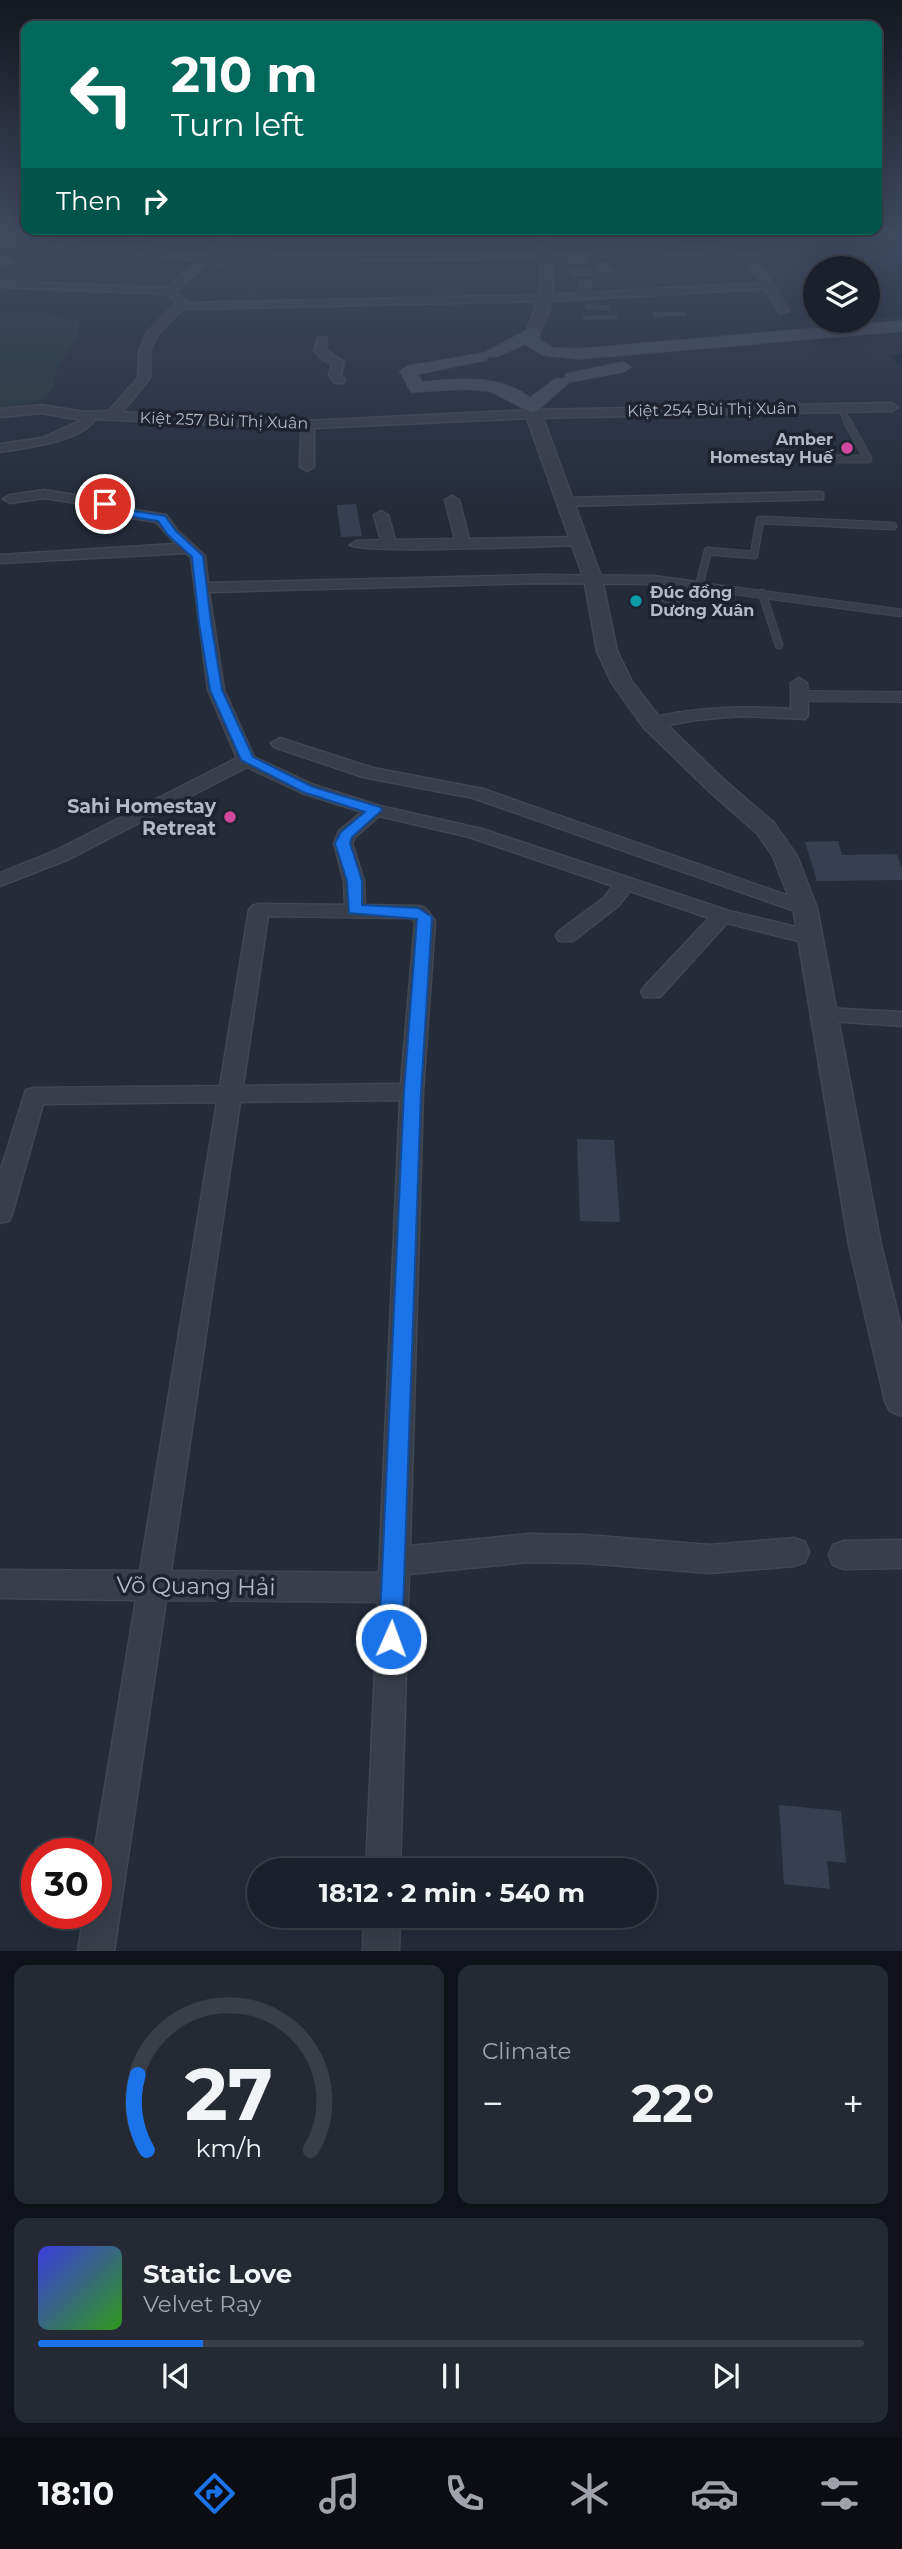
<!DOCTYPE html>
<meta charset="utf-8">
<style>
:root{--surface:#1b212c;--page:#242934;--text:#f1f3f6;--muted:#a0a3a9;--line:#393e48;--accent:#1a73e8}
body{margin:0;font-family:Montserrat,sans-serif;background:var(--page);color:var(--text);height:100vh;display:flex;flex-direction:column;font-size:26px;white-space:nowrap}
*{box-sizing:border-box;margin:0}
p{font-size:23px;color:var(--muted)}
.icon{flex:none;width:38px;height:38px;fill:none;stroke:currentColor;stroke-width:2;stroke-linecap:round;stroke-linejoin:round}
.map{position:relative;height:1951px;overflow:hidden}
.drawer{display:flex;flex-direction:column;gap:14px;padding:14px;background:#0f1218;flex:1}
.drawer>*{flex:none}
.hud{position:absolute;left:21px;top:21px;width:861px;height:214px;border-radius:14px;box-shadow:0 7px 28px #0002,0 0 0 2px var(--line);background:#00695c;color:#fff;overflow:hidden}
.buttons{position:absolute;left:803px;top:256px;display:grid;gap:14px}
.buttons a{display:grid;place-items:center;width:77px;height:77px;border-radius:50%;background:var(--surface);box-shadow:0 7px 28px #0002,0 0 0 2px var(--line);font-size:35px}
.speed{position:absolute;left:21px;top:1838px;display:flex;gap:14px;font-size:35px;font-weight:700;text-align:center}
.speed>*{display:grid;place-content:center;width:91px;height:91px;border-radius:50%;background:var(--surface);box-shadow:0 7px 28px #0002,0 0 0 2px var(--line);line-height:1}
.speed .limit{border:10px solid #d22;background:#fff;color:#111}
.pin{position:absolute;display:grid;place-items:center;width:60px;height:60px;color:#fff;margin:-30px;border:4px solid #fff;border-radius:50%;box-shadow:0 2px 7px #0007}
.me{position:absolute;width:77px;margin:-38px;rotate:2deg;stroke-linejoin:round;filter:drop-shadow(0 0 5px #0008)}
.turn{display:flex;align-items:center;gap:24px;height:147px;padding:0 35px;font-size:32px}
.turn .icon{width:91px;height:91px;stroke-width:2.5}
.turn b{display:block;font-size:49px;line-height:60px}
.then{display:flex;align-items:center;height:66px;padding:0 35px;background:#0003;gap:14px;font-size:26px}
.big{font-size:52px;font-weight:700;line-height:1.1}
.drawer .tile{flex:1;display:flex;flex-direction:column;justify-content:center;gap:10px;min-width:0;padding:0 24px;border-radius:14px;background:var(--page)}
.drawer .dial{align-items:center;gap:0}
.dial svg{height:182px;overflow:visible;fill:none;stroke:var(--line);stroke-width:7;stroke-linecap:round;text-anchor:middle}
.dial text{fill:var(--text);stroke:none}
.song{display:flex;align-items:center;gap:21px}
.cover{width:84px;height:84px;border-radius:10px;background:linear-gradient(135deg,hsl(240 70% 55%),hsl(110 70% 35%))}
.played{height:7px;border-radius:4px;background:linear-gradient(90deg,var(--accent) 20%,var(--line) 20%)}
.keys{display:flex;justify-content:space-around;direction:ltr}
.heat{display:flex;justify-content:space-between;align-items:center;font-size:38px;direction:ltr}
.drawer .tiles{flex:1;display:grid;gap:14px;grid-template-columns:1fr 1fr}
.tile:last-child{grid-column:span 2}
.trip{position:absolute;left:247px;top:1858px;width:410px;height:70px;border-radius:35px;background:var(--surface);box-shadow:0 7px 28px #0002,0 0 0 2px var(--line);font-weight:700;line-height:70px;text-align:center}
.tabs{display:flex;height:112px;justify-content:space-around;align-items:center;background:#0b0d12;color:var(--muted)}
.tabs .icon{width:49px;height:49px}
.tabs .active{color:var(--accent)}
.tabs b{font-size:32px;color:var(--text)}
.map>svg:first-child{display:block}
.green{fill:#26373b}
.water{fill:#182237}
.pier{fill:#242c3a}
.building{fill:#364050}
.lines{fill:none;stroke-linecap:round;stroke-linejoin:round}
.service-far2-casing{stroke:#414753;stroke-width:7}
.service-far1-casing{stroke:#414753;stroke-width:9}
.service-casing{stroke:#414753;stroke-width:12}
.minor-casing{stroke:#414753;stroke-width:3}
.tertiary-casing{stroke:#414753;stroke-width:3}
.secondary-casing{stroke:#414753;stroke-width:2}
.service-far2{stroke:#383e4a;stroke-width:5}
.service-far1{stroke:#383e4a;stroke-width:7}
.service{stroke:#383e4a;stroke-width:10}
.minor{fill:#383e4a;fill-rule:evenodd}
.tertiary{fill:#383e4a;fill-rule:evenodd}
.secondary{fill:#464d5d;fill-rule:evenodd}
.route{fill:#1a73e8;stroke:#114b97;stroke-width:2}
.hotel-dot{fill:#d1479c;stroke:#1d232f;stroke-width:2.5}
.culture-dot{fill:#0f9aa8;stroke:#1d232f;stroke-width:2.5}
.labels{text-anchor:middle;stroke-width:7;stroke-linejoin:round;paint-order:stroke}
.far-street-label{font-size:16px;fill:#b3b9c6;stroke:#1d232f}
.far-poi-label{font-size:16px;font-weight:bold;fill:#b3b9c6;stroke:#1d232f;text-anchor:end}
.poi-label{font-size:19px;font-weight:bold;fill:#b3b9c6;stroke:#1d232f;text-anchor:end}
.near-street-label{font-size:23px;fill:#b3b9c6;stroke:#1d232f}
</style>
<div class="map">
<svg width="902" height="1951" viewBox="0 0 902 1951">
<rect width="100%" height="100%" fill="#242c3a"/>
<path class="green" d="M0,312l50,2 29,6v14l-24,38 -2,16 -13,13 -40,7z"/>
<path class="water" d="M782,232h120v137l-38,-49h4v-52h-51z"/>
<path class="pier" d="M902,316v38l-15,1 -26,-35z"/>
<path class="building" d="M566,258h23l1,6h-23z
M606,262l7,10h-13l-6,-9z
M591,267l3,9h-23l-3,-8z
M578,279h15l-2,13 -14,-1z
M586,304l22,1 3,6 -26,-2z
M652,312h33l2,4 -33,1z
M616,315l2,4 -35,1v-4z
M356,504l6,32 -21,1 -4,-32z
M654,590h24l4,14 -22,1z
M838,841l4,14 55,-1 5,15v11l-85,1 -12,-39z
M577,1139l37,1 6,82 -40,-1z
M779,1805l62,6 5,52 -19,-2 3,28 -46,-5z"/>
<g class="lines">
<defs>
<path id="service-far2" d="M840,407l8,15"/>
<path id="service-far1" d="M813,459h55l-21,-38
M893,526l-133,-6 -6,35 -46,-4 -9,35 203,27
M762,593l17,52"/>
<path id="service" d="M799,696l103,1"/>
<path id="minor" d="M137,232h11l-17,14 74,9 3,-8 15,-15h11l-18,18 -2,7 5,1 496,-10 5,3 -5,3 -496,10 -10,-2 -34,29 13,12 360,-8 213,-12 -18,-28 5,-3 4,1 37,58 -9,2 -15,-24 -217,12 -366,8 -25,26 -7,17v26l-28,34 124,8 61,1 225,-11 360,-7 6,4 -6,4 -360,7 -218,10v39l-7,4 -7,-4 1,-38 -206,-10c-12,22 -71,29 -95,33v-8l42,-6 40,-18 -41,-7 -41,4v-8l41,-4 44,7 24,-1 29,-33 1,-26 7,-18 31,-32 -11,-8 -166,-7v-6l166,7 33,-28 -172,-16 -27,-5v-6l55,8 64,4z
M0,260l8,-1 5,3 -13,4z
M318,338h8v12l18,12 -3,13 4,5 -2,3h-8l-6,-8 3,-11 -10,-5 -8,-8z
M44,490l61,10 12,7 49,8 11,15 28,26 3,27 330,-8 115,1 51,7 3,3 -3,3 -5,2 -46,-7 -115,-1 -329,9 15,98 30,67 60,28 66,21 102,23 247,82 88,21 3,5 -3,5 -7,2 -83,-21 -67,74h-16l-3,-5 3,-5 65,-69 -79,-27 -12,15 -45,35h-14l-3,-5 3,-5 45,-33 9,-12 -144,-49 -90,-21 -24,21 -3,6 12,38 1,24 53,1 7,2 10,13 -12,171 -13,454 119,-12 56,1 125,10 84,-7 11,4 4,10 -4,10 -11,4 -84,7 -125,-10 -56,-1 -120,12 -9,297h-34l12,-269 -212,-2 -52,351h-36l6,-38h12v-60h-2l42,-253 -136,-2v-28l140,1 77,-469 -174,2 -31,110 -3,7 -9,2v-51l26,-82 8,-2 186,-2 29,-176 3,-4 7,-2 86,1 -1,-24 -10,-38 5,-12 23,-19 -60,-19 -55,-26 -178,92 -69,27v-13l55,-22 182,-93 -29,-68 -17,-133 -5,-4 -186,10v-8l176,-11 -20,-22 -43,-7 -12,-8 -57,-9 -34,5 -7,-4 7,-4zM268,916l144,2 3,4 -14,162 -158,2zM400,1100l-21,473 -208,-2 69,-469z
M818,492l5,1v6l-257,7 -7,-4 7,-4z
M452,496l7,4 10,39 109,-2 7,4 -7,4c-29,1 -218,9 -228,0l7,-4 24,-1 -7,-25 7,-4 7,4 7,25 60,-1 -10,-39z
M799,678l8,5 1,32 -3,4 -64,-3 -46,4 -43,8 -9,-5 3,-4c48,-12 95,-13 145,-10v-26z
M280,738l93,30 110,21 329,115 3,4 -3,4h-14l-325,-114 -110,-21 -89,-30 -3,-4z
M824,1008l78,4v14l-86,-6 -3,-5 3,-5z
M902,1540v28l-58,1 -11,-4 -4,-10 4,-10 11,-4z
M364,1916h36l-1,35h-36z"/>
<path id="tertiary" d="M533,232h12c11,37 13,69 -7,103l-5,1 -7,-4c17,-39 18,-59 7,-100z
M531,402l8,5 63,172 15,72 15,31 28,36 64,62 50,43 23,33 20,52 64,337 21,86v85l-12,-5 -5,-10 -36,-156 -56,-337 -20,-52 -16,-23 -49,-43 -64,-62 -32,-45 -15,-32 -13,-72 -61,-172z"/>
<path id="secondary" d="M902,321v10l-324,28 -35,-4 -18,-11 -27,12 -10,1 -2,3 -68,14 4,8c36,-3 78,-8 108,16l25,-19h9l2,-5 57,-12 8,5 -8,5 -54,10 -32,29 -6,1 -41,-21 -27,-2 -52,3 -11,-21 8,-5 76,-13 49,-26 6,2 1,11 14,8 24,1z"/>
</defs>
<use href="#service-far2" class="service-far2-casing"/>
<use href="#service-far1" class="service-far1-casing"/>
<use href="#service" class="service-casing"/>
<use href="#minor" class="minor-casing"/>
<use href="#tertiary" class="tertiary-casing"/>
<use href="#secondary" class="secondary-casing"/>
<use href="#service-far2" class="service-far2"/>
<use href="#service-far1" class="service-far1"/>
<use href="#service" class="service"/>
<use href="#minor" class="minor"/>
<use href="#tertiary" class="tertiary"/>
<use href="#secondary" class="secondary"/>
</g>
<linearGradient id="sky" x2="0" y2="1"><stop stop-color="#141820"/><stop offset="0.46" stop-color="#3f4b60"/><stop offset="1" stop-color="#3f4b60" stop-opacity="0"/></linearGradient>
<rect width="902" height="505" fill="url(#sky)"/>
<path class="route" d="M102,502h7l7,6 49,8 11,15 27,25 8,67 11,67 31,67 60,30 67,20 2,3 -30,27 -2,6 12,38v24l56,3 14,9 -11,175 -19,547 -3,8 -8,4 -9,-4 -3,-8 25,-547 13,-173 -68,-6 -2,-32 -12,-38 6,-11 24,-20 -62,-20 -62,-32 -31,-70 -11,-67 -7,-66 -24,-22 -10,-14 -49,-8 -7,-7z"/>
<g class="hotel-dot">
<circle cx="847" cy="448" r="7"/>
<circle cx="230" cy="817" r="7"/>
</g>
<circle class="culture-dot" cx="636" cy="601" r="7"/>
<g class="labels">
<g class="far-street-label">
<text transform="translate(712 409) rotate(-1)" y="6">Kiệt 254 Bùi Thị Xuân</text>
<text transform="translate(224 420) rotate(2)" y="6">Kiệt 257 Bùi Thị Xuân</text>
</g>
<g class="far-poi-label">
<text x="833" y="445">Amber<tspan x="833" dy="18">Homestay Huế</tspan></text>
<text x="650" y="598" text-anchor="start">Đúc đồng<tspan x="650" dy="18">Dương Xuân</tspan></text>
</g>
<g class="poi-label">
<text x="216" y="813">Sahi Homestay<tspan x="216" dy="22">Retreat</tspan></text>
</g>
<g class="near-street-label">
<text transform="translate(196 1586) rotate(1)" y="8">Võ Quang Hải</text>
</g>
</g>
</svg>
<div class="buttons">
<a><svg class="icon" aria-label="layers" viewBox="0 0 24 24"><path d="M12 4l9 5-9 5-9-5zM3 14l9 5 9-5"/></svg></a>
</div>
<div class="speed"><div class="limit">30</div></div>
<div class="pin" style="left:105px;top:504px;background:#d93025"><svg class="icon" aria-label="arrive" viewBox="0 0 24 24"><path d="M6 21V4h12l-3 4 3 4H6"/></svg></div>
<svg class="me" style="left:391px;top:1639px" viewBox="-20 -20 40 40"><circle r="17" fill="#1a73e8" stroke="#fff" stroke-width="3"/><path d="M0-11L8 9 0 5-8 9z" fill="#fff"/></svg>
<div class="trip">18:12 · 2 min · 540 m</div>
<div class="hud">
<div class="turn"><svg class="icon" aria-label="left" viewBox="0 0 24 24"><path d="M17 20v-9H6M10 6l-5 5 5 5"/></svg><div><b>210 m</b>Turn left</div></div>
<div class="then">Then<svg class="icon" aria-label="right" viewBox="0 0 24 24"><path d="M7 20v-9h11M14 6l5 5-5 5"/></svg></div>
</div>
</div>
<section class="drawer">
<div class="tiles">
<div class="tile dial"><svg viewBox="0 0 100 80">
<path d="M14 69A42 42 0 1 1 86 69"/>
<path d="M14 69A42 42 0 0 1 10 36" stroke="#1a73e8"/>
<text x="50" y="56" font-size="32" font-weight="700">27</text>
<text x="50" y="72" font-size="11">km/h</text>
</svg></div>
<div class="tile"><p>Climate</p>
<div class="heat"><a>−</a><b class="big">22°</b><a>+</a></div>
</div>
<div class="tile">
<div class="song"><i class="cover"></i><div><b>Static Love</b><p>Velvet Ray</p></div></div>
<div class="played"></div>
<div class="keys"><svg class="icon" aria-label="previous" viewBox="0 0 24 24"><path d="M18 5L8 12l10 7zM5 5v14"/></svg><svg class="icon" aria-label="pause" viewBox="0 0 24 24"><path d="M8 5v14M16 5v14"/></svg><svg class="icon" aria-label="next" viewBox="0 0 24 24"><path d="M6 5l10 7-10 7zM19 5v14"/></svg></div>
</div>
</div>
</section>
<nav class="tabs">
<b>18:10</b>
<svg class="icon active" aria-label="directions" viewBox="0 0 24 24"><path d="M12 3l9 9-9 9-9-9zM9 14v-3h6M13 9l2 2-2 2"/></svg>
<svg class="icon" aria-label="music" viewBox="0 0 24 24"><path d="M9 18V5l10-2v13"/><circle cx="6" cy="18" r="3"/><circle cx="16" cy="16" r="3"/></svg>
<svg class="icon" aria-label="phone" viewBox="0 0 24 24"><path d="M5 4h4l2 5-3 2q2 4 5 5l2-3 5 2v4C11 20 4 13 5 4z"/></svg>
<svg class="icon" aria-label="climate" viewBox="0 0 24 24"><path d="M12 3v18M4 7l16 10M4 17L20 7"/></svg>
<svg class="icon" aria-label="car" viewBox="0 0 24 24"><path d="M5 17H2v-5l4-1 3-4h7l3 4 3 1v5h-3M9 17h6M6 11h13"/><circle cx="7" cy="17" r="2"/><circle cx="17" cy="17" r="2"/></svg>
<svg class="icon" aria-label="filters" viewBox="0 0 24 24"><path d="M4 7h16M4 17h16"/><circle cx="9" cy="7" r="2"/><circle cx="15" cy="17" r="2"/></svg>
</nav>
